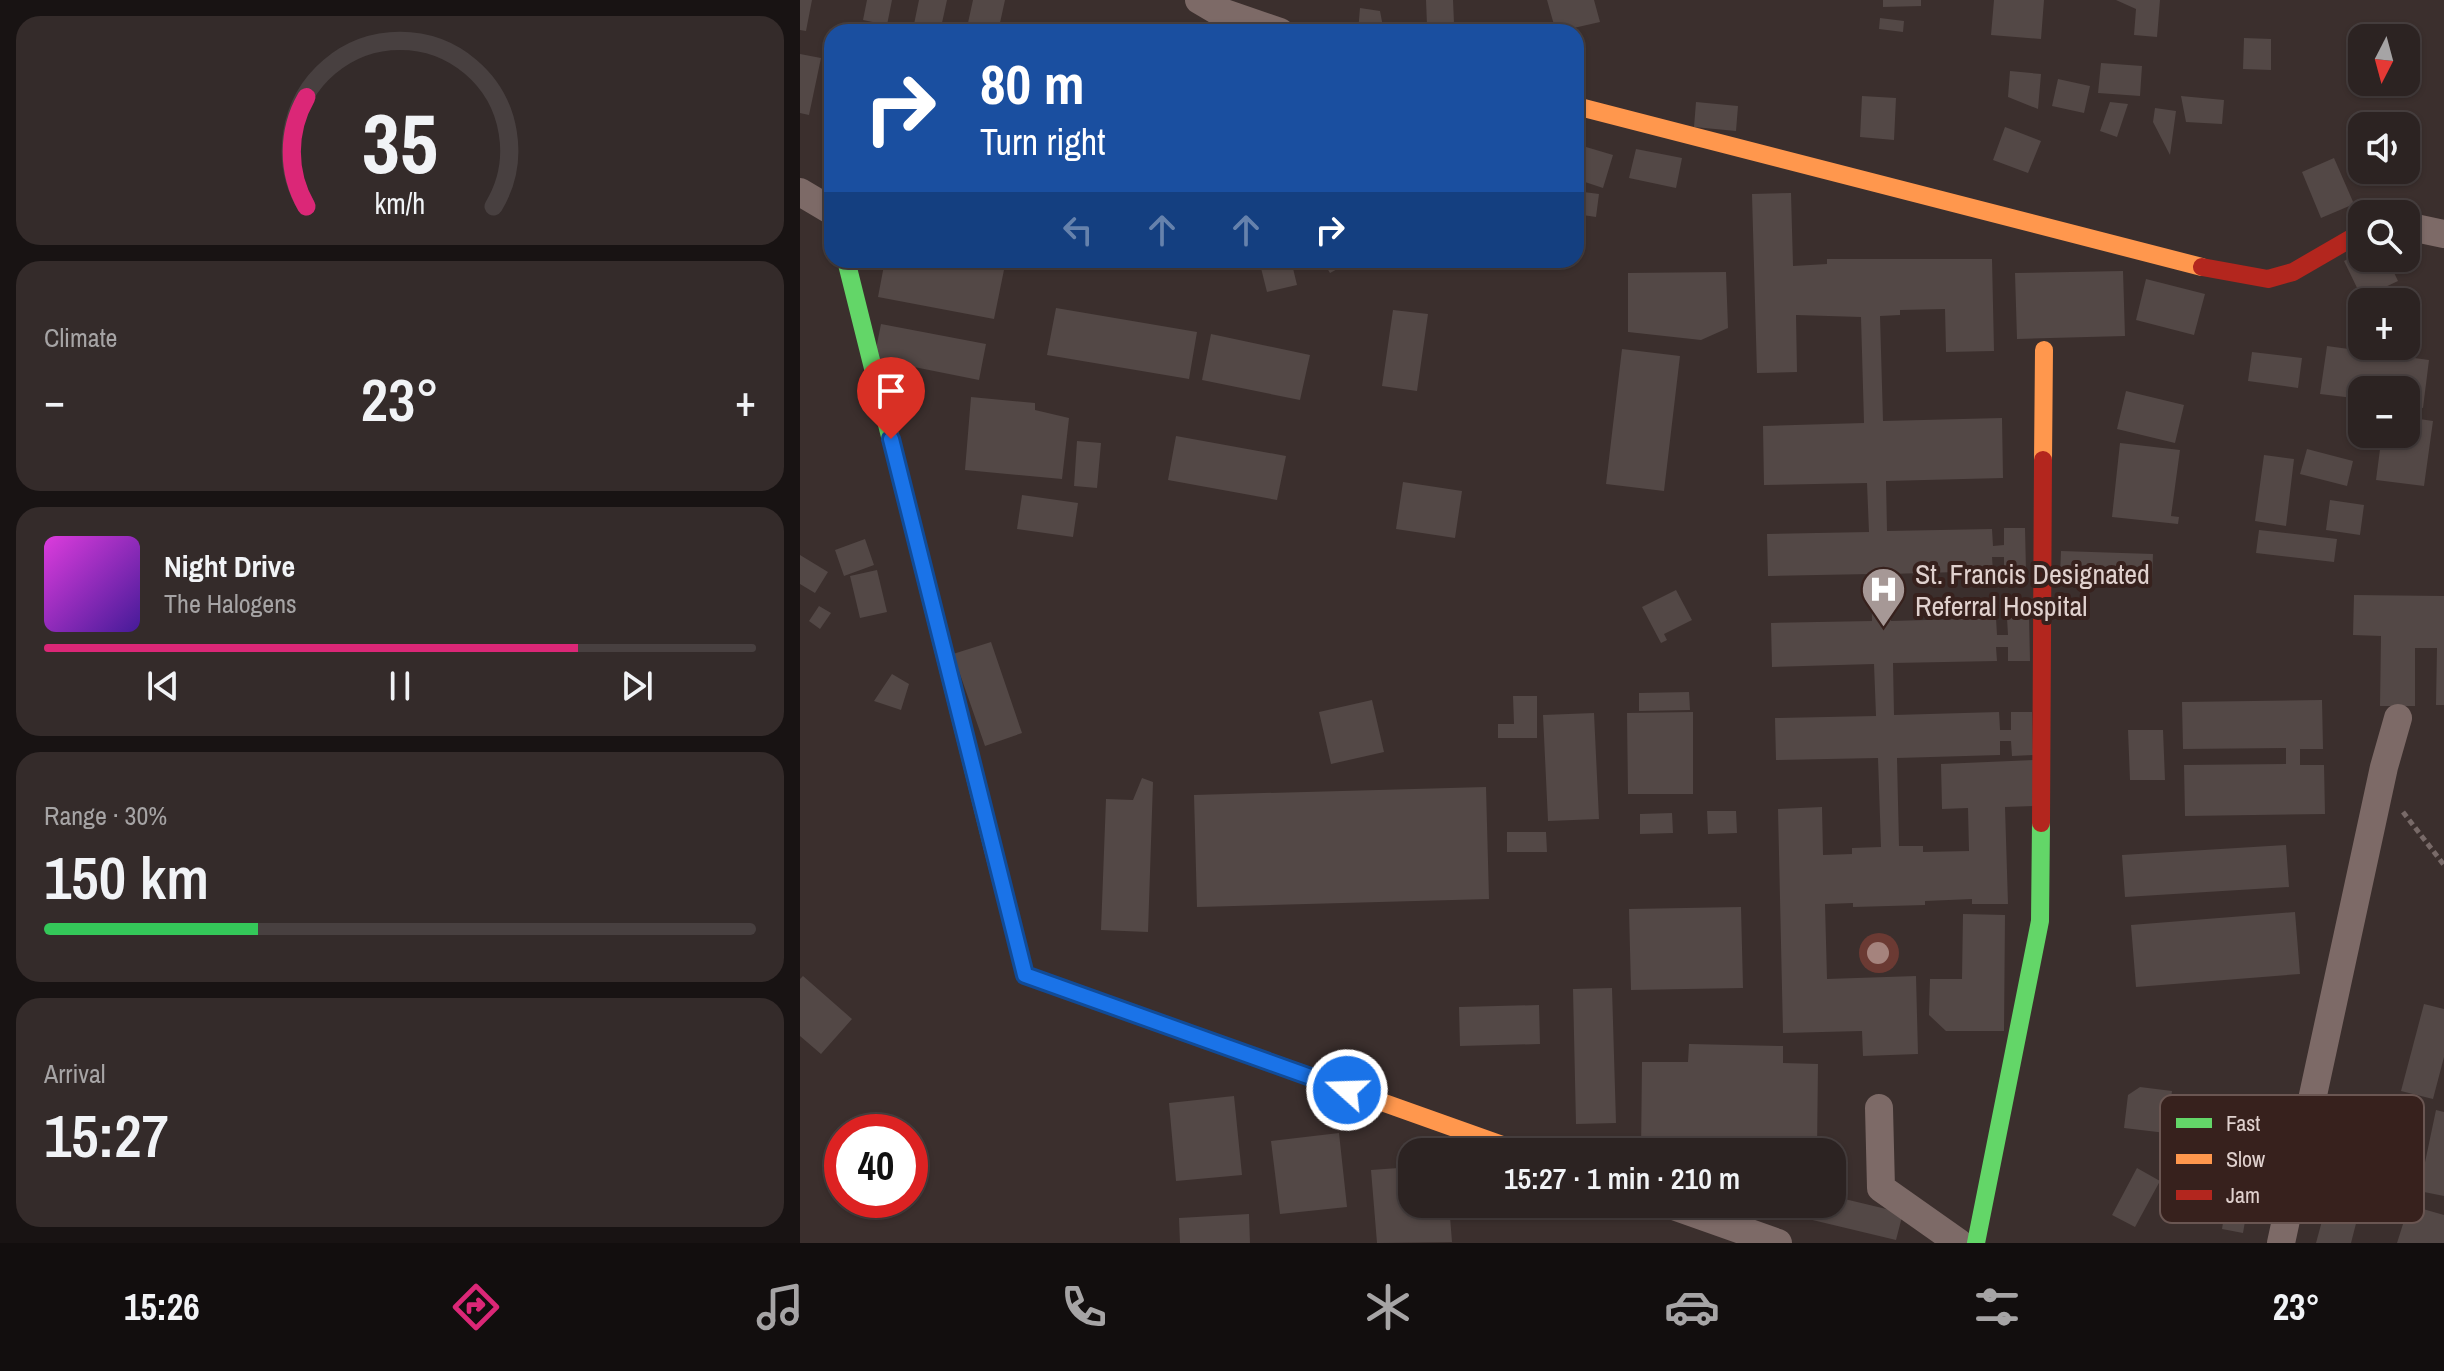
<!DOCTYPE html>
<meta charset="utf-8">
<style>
:root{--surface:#2c2322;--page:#342b2a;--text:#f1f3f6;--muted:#a6a4a5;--line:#484040;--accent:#db2777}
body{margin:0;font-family:"Archivo Narrow",sans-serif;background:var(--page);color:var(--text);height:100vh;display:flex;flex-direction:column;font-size:30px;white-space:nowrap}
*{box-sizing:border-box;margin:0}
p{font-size:26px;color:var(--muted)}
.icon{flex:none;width:44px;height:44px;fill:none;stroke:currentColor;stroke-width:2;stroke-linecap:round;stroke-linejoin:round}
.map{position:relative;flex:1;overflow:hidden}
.panel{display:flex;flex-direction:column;gap:16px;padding:16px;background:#181313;width:800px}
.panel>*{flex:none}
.top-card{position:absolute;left:24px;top:24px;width:760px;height:244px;border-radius:24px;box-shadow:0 2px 6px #0004,0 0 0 2px var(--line);background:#1a4fa0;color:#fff;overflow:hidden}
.needle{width:52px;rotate:186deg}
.controls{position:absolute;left:1548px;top:24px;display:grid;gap:16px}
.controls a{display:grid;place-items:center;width:72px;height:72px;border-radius:16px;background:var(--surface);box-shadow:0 2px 6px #0004,0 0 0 2px var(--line);font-size:40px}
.speed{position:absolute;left:24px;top:1114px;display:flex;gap:16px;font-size:40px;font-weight:700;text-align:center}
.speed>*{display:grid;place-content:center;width:104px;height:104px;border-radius:50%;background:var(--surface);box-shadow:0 2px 6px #0004,0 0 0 2px var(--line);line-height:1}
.speed .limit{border:12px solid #d22;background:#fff;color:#111}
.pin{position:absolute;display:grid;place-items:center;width:68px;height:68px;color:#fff;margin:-82px -34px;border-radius:50% 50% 50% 0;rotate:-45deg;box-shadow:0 0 8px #0007}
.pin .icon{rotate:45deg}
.me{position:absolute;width:88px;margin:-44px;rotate:290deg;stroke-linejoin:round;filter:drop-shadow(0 0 6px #0008)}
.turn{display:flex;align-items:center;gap:28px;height:168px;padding:0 24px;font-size:36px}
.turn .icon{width:104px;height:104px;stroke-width:2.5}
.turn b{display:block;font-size:56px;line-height:68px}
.lanes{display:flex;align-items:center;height:76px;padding:0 24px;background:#0003;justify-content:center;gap:40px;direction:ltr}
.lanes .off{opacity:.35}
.big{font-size:60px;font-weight:600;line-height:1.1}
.panel .widget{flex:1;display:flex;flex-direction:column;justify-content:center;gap:12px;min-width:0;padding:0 28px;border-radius:24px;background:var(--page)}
.panel .dial{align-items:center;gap:0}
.dial svg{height:208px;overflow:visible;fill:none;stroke:var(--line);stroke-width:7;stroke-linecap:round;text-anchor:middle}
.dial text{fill:var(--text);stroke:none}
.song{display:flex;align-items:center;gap:24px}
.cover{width:96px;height:96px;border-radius:12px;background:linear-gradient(135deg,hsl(300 70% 55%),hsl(260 70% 35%))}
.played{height:8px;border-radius:4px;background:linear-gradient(90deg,var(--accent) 75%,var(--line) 75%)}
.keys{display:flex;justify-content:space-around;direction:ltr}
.heat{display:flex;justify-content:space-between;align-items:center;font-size:44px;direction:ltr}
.charge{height:12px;border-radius:6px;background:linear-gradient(90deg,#34c759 30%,var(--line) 0)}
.trip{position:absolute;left:598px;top:1138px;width:448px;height:80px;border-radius:24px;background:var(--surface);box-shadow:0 2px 6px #0004,0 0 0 2px var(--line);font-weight:600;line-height:80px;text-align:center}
.tabs{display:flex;height:128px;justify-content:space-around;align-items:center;background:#120e0e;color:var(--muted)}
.tabs .icon{width:56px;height:56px}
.tabs .on{color:var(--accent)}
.tabs b{font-size:36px;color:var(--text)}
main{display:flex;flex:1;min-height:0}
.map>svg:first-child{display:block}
.green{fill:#6b3a33}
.building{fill:#534846}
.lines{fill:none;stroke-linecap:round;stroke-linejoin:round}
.path{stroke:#786a68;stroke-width:5;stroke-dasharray:6 4;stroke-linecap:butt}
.street{stroke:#7d6a67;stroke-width:28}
.fast{stroke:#63d668;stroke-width:18}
.slow{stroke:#ff974d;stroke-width:18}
.jam{stroke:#b3261e;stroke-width:18}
.tree{fill:#a5837d}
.route-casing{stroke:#114b97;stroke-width:20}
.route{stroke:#1a73e8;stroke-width:14}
.labels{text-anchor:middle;stroke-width:8;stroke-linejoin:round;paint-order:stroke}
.poi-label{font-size:28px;fill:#e0d1ce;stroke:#37211d;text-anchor:start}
.key{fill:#37211d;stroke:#6a5652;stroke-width:2}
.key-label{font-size:22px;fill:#e0d1ce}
</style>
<main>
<section class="panel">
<div class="widget dial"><svg viewBox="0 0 100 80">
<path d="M14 69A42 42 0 1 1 86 69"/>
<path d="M14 69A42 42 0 0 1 14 27" stroke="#db2777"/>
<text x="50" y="56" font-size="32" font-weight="700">35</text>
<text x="50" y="72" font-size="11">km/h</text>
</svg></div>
<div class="widget"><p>Climate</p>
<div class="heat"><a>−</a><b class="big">23°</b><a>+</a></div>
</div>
<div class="widget">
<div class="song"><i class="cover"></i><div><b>Night Drive</b><p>The Halogens</p></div></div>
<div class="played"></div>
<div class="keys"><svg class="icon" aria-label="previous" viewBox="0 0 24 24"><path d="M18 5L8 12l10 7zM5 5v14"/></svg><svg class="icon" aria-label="pause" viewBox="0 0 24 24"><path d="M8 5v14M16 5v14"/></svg><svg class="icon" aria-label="next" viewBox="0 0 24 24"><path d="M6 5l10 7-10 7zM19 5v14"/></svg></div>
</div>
<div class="widget"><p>Range · 30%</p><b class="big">150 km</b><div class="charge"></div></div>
<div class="widget"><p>Arrival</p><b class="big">15:27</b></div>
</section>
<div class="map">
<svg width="1644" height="1243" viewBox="0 0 1644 1243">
<rect width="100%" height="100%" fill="#3b2f2d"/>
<path class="green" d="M1059 953a20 20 0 1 1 40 0a20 20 0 1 1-40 0Z"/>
<path class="building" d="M0,0h12l-6,31 -6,-1z
M67,0h25l-5,25 -24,-5z
M119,0h28l-7,32 -27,-3z
M173,0h32l-7,32h-32z
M626,0h27l1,23 -27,2z
M747,0h47l6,22 -44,10z
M1083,0h38v6l-38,1z
M1194,0h50l-3,39 -50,-4z
M1316,0h44l-3,37 -23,-2 2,-26z
M560,8l20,3 4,21h-26z
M1080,18l24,3 -1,11 -24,-3z
M1444,38l27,1v31l-28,-1z
M0,54l21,4 -12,57 -9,-2z
M1301,63l41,3 -2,30 -42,-3z
M1210,71l31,3 -3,35 -30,-12z
M1258,79l32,7 -6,27 -32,-7z
M1062,96l34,2 -2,42 -34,-3z
M1381,96l43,4 -2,24 -36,-2z
M896,102l42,4 -2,25 -42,-4z
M1310,102l18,2 -11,33 -17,-6z
M1355,108l21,3 -6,44 -17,-33z
M1205,127l36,14 -13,32 -35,-13z
M776,144l37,11 -10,33 -27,-9z
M836,149l46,9 -6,30 -47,-10z
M1534,158l20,46 -33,14 -19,-46z
M776,191l23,3 -3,23 -20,-3z
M991,193l2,73 34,-2v-5h165l2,92 -48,1 -1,-43 -45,1v5l-20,1 3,105 119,-3 1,60 -117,3 1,50 105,-2 1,17 11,-1v-17h21l1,43 -22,1v-15h-12l1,14 -104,3 2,47 105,-3 1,17h11l-1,-17 22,-1 1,44h-22v-14h-12l1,14 -104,2 1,52 105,-3 1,18h11v-18h21l1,43 -21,1 -1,-15h-11v14l-103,3 2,88h24v6l46,-1 -1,-43 -26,1 -1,-45 94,-4 -1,46 -29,1 3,97h-36v-5l-47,2v4l-72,2v-4l-28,1 2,75 89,-3 2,78 -55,2 -1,-25 -79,2 -5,-224 44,-2 1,48 29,-1v-6l29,-1 -3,-89 -102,2 -1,-42 101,-2 -2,-52 -102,3 -1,-44 101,-2 -1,-47 -103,2 -1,-42 102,-2 -2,-49 -103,2 -1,-59 101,-3 -3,-106 -65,-2 1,57 -40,1 -5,-179z
M1562,252v6h25l11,23 -36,17 -18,-37z
M85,260h121l-12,59 -116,-22z
M459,260h32l6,25 -30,7z
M522,260h32l-24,13z
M1323,271l2,65 -108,3 -2,-66z
M926,272l2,56 -27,12 -73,-8v-59z
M1346,279l59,15 -11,41 -58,-15z
M256,308l141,24 -8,47 -142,-24z
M593,310l35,4 -11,77 -35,-5z
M81,324l105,20 -7,36 -105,-21z
M411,334l99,21 -10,45 -98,-20z
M1527,346l102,14 -6,48 -17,-3v-15h-44v9l-42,-5z
M822,349l58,7 -16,135 -58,-7z
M1452,352l50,6 -4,30 -50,-7z
M1326,391l58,14 -9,38 -58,-14z
M171,397l64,6v7l34,8 -7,61 -97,-9z
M1606,417l27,4 -9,65 -48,-6 6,-46h24z
M376,436l110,20 -9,44 -109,-20z
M277,441l24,2 -4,45 -23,-2z
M1320,443l60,7 -9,66 8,1 -1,7 -66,-7z
M1507,449l46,12 -6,25 -47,-12z
M1464,455l30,4 -8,67 -31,-5z
M603,482l59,9 -7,47 -59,-9z
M222,495l56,8 -5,34 -56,-8z
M1530,500l34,5 -4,30 -34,-5z
M1459,530l78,9 -3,23 -78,-9z
M65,539l9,26 -30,11 -9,-26z
M1261,551l92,3 -1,27 -92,-4z
M0,555l28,17 -13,21 -15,-9z
M77,570l10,42 -27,6 -10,-42z
M876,590l16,30 -28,14 3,6 -6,3 -19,-36z
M1554,595l90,1v109h-8l1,-57h-22v58h-35l1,-70 -28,-1z
M19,606l12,7 -11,16 -11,-8z
M191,642l31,91 -37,13 -32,-92z
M92,674l17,10 -8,26 -27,-9z
M889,692l1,18 -51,1v-18z
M713,696h24v42h-39v-14h16z
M572,700l12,52 -53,12 -12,-52z
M1522,700l1,49h-23v16h24l1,49 -140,2 -1,-51 102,-1v-16l-103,1 -1,-47z
M893,712v82h-65l-1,-81z
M794,713l5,106 -51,2 -5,-106z
M1328,730h35l2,50h-35z
M342,778l11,4 -5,150 -47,-2 5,-131 27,1z
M686,787l3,112 -292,8 -3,-112z
M907,811h29l1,22 -29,1z
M872,813l1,20 -33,1v-20z
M707,832h39l1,20h-40z
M1486,845l3,42 -164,10 -3,-42z
M941,907l2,81 -112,2 -2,-81z
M1495,912l5,62 -164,13 -5,-62z
M1163,914l42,1 -1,116h-58l-17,-16 1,-36h32z
M3,976l49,43 -31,35 -21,-18v-57z
M812,988l4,135 -40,1 -3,-135z
M1624,1004l20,5v48l-11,42 -32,-8z
M739,1005l1,39 -80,2 -1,-39z
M889,1044l94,2v17l35,1 -1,88h-176l1,-90h46z
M1340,1087l32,4 -6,42 -42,-5 4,-33z
M434,1096l8,79 -66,6 -7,-78z
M1600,1101l25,7 -25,83 -25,-7z
M1636,1110l8,2v84l-25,-5z
M539,1133l8,74 -67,7 -9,-73z
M612,1167v37h37l3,38 -75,1 -6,-73z
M1337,1168l23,13 -25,46 -23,-12z
M1429,1184l22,3 -8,46 -21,-4z
M1529,1195l32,9 -10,39h-35z
M1032,1196l71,17 -7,27 -130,-31 1,-5h65z
M1609,1205l35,10v28h-47z
M449,1214l1,29h-70l-1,-25z"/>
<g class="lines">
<path class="path" d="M1603,812l41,53"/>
<path class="street" d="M399,0l17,10 64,22
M0,192l32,19
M1606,226l38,8
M1079,1108l2,80 78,55
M868,1204l110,39
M1481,1243l103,-476 14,-49"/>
<path class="fast" d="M46,260l146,585
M1176,1243l64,-322 1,-98"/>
<path class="slow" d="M776,106l626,161
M1243,460l1,-110
M192,845l33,130 497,177"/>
<path class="jam" d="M1402,267l66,12 25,-7 69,-40
M1241,823l2,-363"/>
</g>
<circle class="tree" cx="1078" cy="953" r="11"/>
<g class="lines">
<defs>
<path id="route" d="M91,439l134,536 322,115"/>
</defs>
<use href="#route" class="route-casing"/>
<use href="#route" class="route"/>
</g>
<defs>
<symbol id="hospital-pin" viewBox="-11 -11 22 30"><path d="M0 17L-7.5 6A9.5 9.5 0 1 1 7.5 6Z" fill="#a69896" stroke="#37211d"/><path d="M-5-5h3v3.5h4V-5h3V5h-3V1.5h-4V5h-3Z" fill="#fff"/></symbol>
</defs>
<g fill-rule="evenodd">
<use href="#hospital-pin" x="1058" y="564" width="51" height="69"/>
</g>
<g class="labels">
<g class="poi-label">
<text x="1115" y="584">St. Francis Designated<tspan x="1115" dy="32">Referral Hospital</tspan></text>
</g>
</g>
<rect x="1360" y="1095" width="264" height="128" rx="12" class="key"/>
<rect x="1376" y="1118" width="36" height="10" fill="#63d668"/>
<rect x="1376" y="1154" width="36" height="10" fill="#ff974d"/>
<rect x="1376" y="1190" width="36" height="10" fill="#b3261e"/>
<g class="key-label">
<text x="1426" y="1131">Fast</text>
<text x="1426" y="1167">Slow</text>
<text x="1426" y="1203">Jam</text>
</g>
</svg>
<div class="controls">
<a><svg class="needle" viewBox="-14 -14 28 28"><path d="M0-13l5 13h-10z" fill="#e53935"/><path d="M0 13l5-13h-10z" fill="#a6a4a5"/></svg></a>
<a><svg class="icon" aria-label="sound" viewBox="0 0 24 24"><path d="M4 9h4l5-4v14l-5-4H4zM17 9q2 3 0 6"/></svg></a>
<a><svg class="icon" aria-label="search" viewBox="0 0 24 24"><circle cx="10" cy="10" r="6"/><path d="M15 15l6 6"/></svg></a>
<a>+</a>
<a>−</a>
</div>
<div class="speed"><div class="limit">40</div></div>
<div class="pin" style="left:91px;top:439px;background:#d93025"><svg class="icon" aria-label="arrive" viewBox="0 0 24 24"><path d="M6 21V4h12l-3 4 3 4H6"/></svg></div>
<svg class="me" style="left:547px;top:1090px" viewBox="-20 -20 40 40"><circle r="17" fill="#1a73e8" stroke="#fff" stroke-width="3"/><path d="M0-11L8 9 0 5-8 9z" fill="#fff"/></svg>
<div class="trip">15:27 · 1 min · 210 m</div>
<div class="top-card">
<div class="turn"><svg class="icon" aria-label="right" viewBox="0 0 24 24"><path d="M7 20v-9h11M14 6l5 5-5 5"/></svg><div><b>80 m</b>Turn right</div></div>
<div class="lanes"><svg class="icon off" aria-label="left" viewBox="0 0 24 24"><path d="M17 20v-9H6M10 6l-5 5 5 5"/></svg><svg class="icon off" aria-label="ahead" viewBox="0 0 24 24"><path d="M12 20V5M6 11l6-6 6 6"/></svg><svg class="icon off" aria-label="ahead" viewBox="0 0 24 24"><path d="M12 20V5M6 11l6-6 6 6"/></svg><svg class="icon" aria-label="right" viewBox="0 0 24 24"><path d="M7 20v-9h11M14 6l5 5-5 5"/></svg></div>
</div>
</div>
</main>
<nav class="tabs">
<b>15:26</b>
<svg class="icon on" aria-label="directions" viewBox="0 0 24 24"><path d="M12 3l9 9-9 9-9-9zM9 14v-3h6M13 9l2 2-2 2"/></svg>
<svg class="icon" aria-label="music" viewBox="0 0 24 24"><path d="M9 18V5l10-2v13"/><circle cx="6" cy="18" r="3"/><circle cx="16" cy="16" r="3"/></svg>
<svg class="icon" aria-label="phone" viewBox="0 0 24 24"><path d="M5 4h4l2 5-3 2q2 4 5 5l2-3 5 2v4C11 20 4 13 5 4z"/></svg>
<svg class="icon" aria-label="climate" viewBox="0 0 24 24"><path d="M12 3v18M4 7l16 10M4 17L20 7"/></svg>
<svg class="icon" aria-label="car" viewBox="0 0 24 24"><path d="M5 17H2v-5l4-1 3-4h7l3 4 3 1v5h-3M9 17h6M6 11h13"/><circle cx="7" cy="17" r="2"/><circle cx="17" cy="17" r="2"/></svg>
<svg class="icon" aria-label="filters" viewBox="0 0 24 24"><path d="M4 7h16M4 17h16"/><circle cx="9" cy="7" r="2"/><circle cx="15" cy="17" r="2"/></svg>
<b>23°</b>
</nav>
